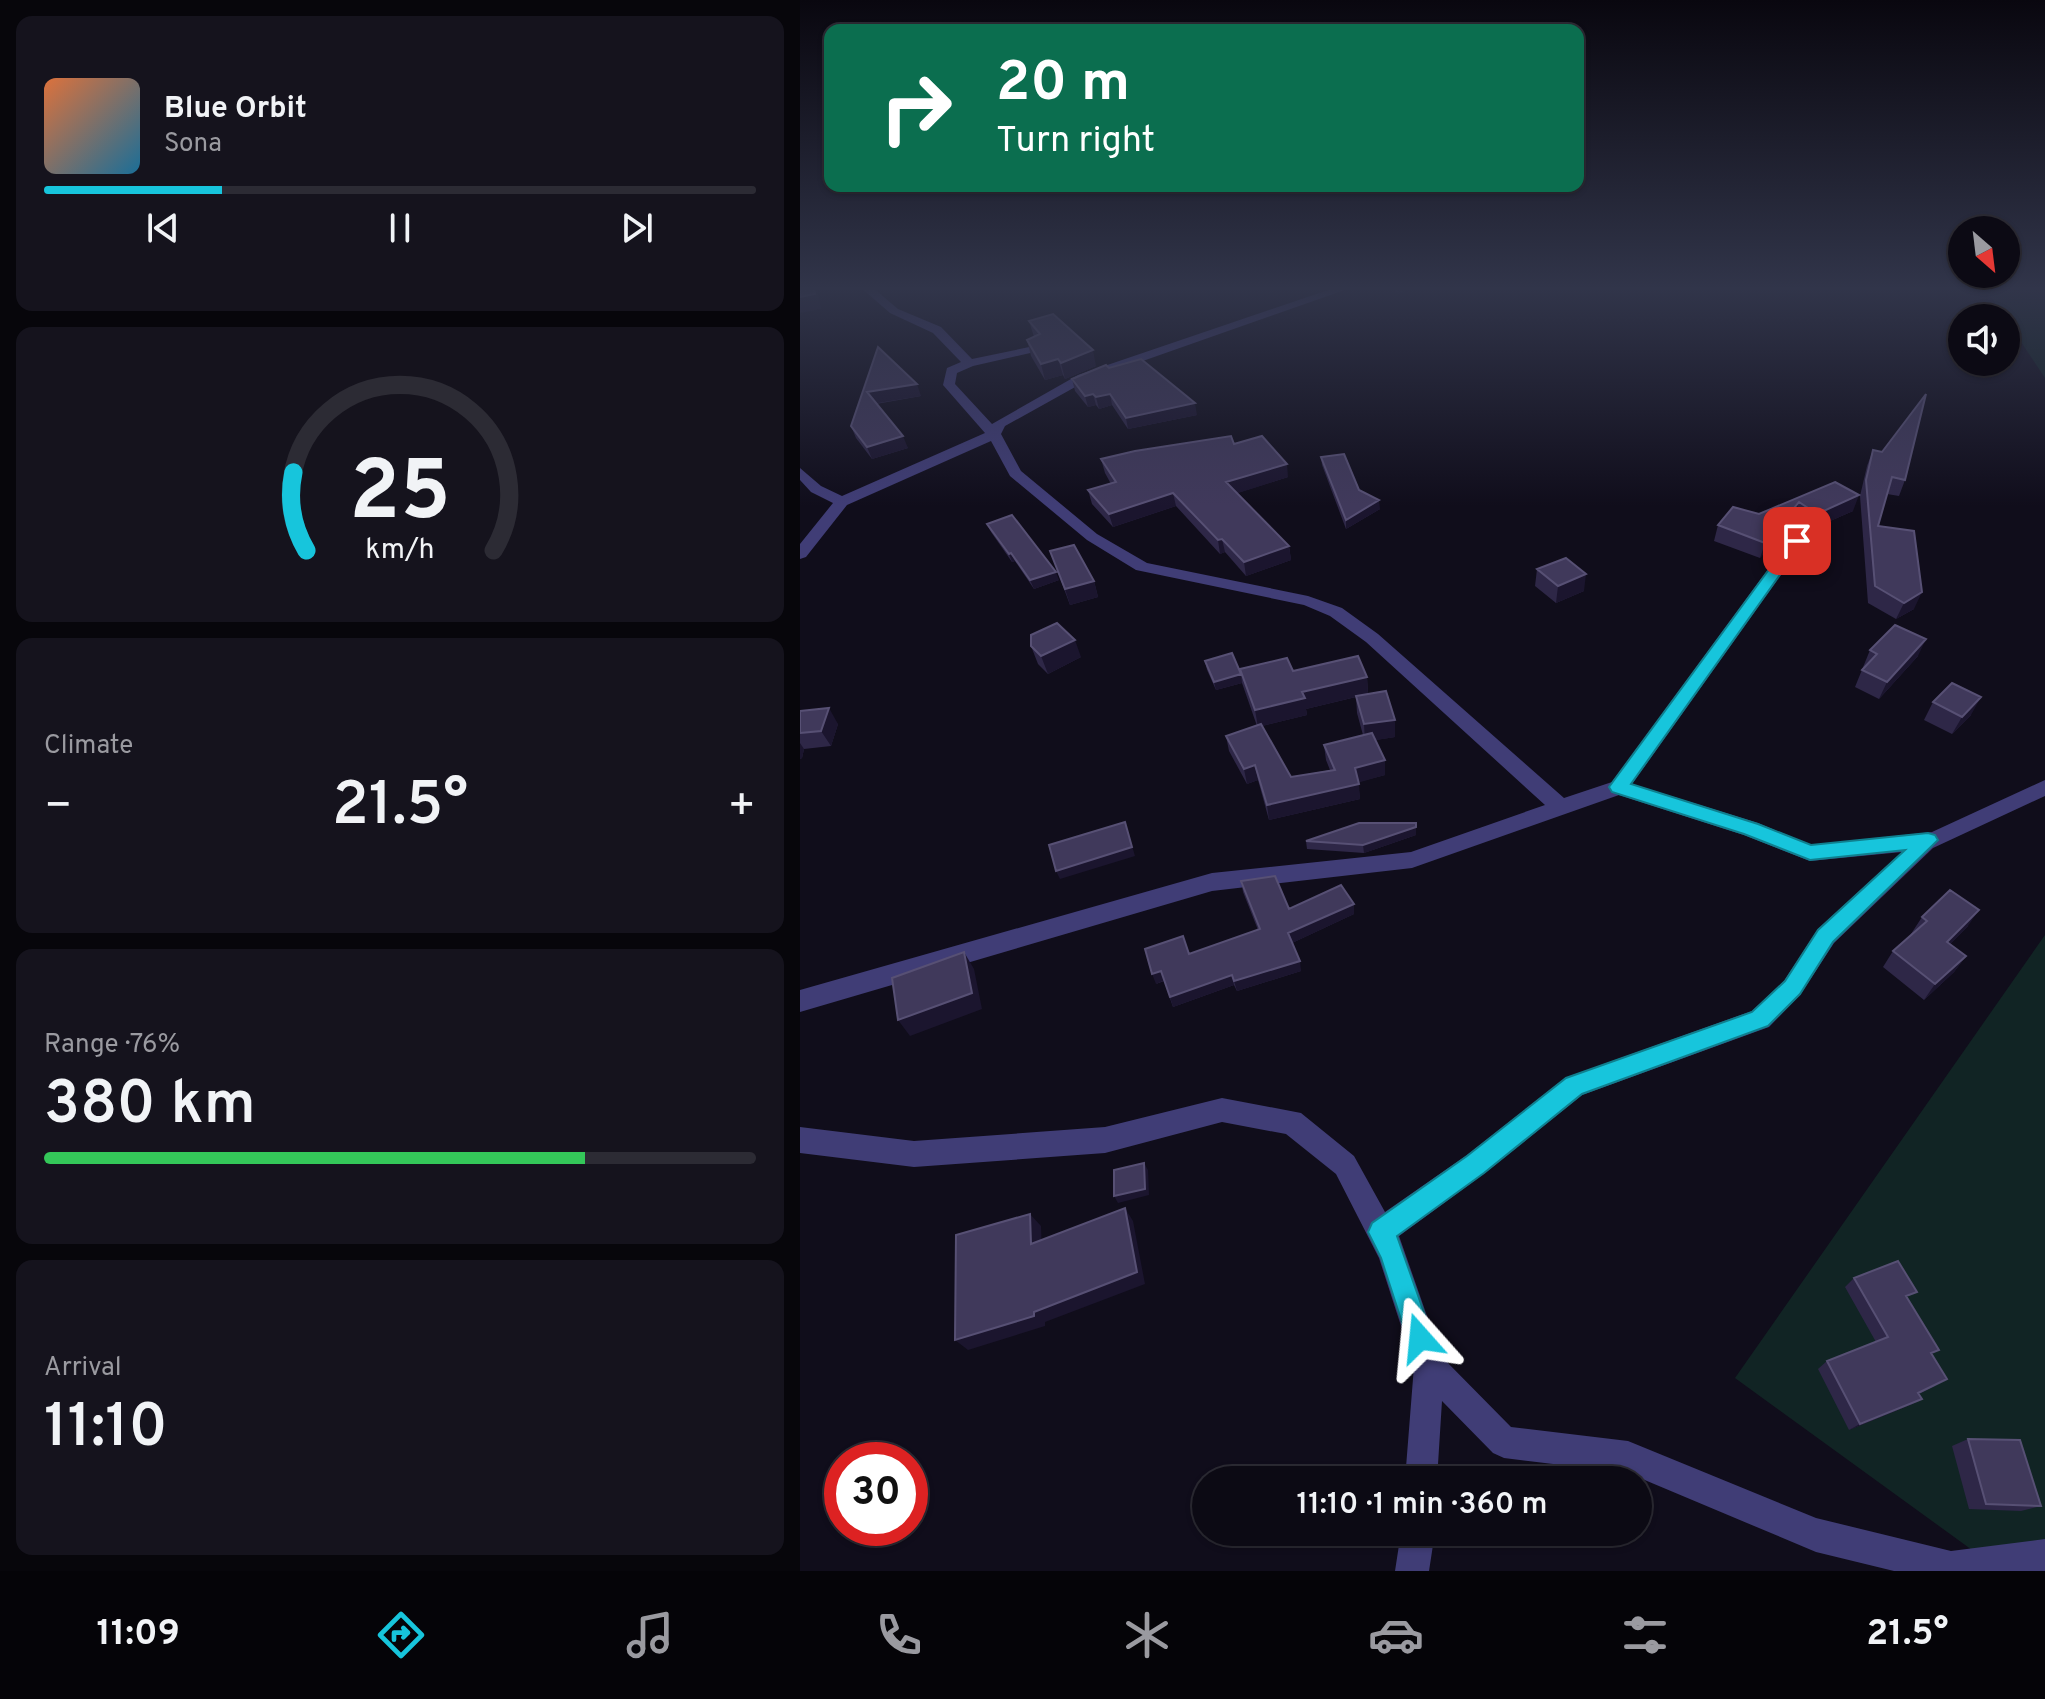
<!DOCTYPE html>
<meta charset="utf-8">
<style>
:root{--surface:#0c0a14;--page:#15131d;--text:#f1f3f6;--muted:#9a9aa0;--line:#2c2b34;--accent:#17c5dc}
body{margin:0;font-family:Overpass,sans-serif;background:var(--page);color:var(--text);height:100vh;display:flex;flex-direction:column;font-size:30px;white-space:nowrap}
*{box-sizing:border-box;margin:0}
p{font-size:26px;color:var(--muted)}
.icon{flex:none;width:44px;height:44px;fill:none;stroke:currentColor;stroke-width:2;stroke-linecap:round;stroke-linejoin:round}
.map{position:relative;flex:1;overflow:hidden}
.sheet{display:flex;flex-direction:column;gap:16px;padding:16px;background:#07060b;width:800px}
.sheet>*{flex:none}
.hud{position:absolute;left:24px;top:24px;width:760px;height:168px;border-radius:16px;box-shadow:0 2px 6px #0004,0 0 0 2px var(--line);background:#0b6e4f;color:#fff;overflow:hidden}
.needle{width:52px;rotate:152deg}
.buttons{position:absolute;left:1148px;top:216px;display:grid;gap:16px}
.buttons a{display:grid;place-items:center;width:72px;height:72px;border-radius:50%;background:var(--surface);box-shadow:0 2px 6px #0004,0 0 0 2px var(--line);font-size:40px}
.speed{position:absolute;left:24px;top:1442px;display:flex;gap:16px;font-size:40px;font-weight:700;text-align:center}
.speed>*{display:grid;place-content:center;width:104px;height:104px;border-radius:50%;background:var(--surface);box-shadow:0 2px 6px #0004,0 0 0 2px var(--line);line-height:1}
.speed .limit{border:12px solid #d22;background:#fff;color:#111}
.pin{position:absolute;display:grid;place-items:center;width:68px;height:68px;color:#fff;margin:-34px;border-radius:16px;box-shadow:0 4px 12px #0006}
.me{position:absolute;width:88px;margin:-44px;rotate:342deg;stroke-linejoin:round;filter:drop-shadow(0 0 6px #0008)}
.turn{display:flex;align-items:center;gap:28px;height:168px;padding:0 40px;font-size:36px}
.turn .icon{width:104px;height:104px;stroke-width:2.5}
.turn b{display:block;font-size:56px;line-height:68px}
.big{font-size:60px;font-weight:600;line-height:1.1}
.sheet .card{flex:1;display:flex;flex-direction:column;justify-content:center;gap:12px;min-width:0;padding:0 28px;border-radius:16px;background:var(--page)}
.sheet .dial{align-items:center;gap:0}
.dial svg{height:208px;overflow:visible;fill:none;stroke:var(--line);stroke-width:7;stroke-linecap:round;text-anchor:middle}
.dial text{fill:var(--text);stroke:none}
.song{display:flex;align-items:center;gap:24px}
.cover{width:96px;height:96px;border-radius:12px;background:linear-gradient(135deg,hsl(20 70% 55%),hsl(200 70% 35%))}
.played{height:8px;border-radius:4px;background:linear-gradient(90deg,var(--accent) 25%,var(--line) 25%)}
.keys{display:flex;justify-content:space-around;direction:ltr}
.heat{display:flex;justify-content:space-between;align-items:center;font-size:44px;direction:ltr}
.charge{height:12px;border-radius:6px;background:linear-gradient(90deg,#34c759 76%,var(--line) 0)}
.trip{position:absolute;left:392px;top:1466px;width:460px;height:80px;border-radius:40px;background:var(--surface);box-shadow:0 2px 6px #0004,0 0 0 2px var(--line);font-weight:600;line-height:80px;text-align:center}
.dock{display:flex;height:128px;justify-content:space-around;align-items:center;background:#050408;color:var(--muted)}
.dock .icon{width:56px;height:56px}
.dock .on{color:var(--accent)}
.dock b{font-size:36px;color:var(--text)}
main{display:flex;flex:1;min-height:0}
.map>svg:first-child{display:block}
.green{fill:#112424}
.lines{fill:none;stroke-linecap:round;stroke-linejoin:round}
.minor{fill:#403d76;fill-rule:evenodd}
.wall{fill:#2e2747;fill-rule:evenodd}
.shaded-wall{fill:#1b152e}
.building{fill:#40395b;stroke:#575074;stroke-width:2}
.route{fill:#17c5dc;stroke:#0f808f;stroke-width:2}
</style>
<main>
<section class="sheet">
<div class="card">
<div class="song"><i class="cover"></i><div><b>Blue Orbit</b><p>Sona</p></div></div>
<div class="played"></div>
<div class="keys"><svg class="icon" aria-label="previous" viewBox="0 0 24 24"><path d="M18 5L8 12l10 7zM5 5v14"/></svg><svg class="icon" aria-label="pause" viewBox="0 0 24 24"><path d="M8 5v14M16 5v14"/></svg><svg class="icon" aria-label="next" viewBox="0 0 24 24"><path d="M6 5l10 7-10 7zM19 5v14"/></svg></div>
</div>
<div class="card dial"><svg viewBox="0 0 100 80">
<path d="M14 69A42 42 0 1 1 86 69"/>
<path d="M14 69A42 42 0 0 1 9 39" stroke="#17c5dc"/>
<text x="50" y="56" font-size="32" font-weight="700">25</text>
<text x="50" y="72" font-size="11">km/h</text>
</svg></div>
<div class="card"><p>Climate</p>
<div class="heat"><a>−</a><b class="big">21.5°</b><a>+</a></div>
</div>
<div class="card"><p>Range · 76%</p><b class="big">380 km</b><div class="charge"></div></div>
<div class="card"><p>Arrival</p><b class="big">11:10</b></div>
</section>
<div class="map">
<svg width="1245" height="1571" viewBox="0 0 1245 1571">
<rect width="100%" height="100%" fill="#100d1b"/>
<path class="green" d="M1184,286h61v92z
M1245,935v636h-44l-266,-193z"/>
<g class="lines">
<path class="minor" d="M59,286h12l27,23 43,18 31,32 67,-14v6l-66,15 -16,7 -2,11 37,40 86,-49 262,-89h16l-270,95 -81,45 -4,8 20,37 76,63 50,29 161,33 34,12 36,26 186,164 48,-16 179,-244 6,-2 8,5 -173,243 126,39 53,22 121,-13 113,-52v16l-112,52 -99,95 -34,52 -31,32 -187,68 -97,78 -86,63 42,120 70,71 117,14 188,77 135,33 94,-12v32h-151l-78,-19 -188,-79 -124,-15 -11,-5 -51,-52 -5,79h-32l9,-114 -35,-108 -43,-84 -50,-40 -64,-12 -117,31 -191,14 -114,-14v-26l114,14 191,-14 117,-29 79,15 53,43 31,56 82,-57 98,-77 187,-67 32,-30 34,-52 84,-77 -92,9 -66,-26 -125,-40 -207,73 -200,23 -412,121v-22l412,-117 199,-21 134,-47 -179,-163 -36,-26 -26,-11 -168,-35 -49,-30 -77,-64 -19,-35 -144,64 -41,52 -6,2v-15l33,-41 -22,-11 -11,-12v-12l21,18 21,10 143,-63 -42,-48 4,-17 14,-6 -28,-29 -43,-20z
M601,1532h34l-6,39h-34z"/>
</g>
<path class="wall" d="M589,286h24l-15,8z
M229,321l67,45 -31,13 -2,-4 -18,5 -14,-24 -4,-16 7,-3z
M78,347l43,49 -45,8 32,44 -36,11 -16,-21 -5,-12z
M309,368l88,47 -69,14 -16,-24 -13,4 -3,-4 -8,2 -13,-16 -3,-12z
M434,444l54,33 -51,16 52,53 2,14 -45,16 -21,-24 -5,2 -44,-48 -63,21 -21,-23 -4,-14 23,-6 -6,-11 -4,-14z
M1073,450l32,30 -6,16 -12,-2 -9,32 36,83 -18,10 -28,-16 -8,-107 7,-30z
M521,457l38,33 21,19 -34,20 -24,-64z
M1035,482l18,29 -41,18 -18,-12 -34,41 -46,-17 4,-16 41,-11z
M187,524l72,56 -25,9 -19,-28 -3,1 -21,-30z
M250,551l44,30 4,16 -28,8z
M737,569l47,22 -28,12 -21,-17z
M231,646l50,11 -33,17 -10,-10z
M1070,650l48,6 -39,43 -24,-12z
M405,661l35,9 53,1 74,6 1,17 27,26v17l-20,3 10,35 -27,7 2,17 -91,21 -11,-40 -11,4 -18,-33 -3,-15 31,-10 -15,-43 -26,7 -9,-20zM556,697l1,16 6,22 -39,10 2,15 4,10 -39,7 -29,-51 45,-11 -1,-6z
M1133,702l38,13 -19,19 -28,-14z
M0,711l38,13 -7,22 -27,3 -2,9 -2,1z
M616,835l-52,18 -57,-4 -1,-8z
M441,881l48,28 65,5 -62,29 9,28 -64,20 -3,-6 -61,22 -9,-26 -8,3 33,-30 69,-24 -15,-38z
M1122,917l46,9 -18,18 16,12 -12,16 -30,28 -41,-33 10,-16 19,-17h-1z
M1054,1278l54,21 31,51 -7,4 3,32 -16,8 3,5 -12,6 -61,25 -31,-61 9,-8 49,-19 -31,-55z
M1168,1439l73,67 -20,5 -52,-2 -17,-63z"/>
<path class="shaded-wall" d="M13,286h4l4,23 -21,4v-16z
M599,286h14l-15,8v-7z
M293,350l3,16 -31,13 -4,-16z
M258,359l5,16 -18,5 -4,-16z
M117,384l4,12 -49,8 -5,-12z
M293,394l3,11 -8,2 -3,-11z
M310,394l2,11 -13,4 -3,-12z
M395,403l2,12 -69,14 -2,-11z
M103,436l5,12 -36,11 -5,-12z
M487,464l1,13 -59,19 -3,-14z
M373,493l3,13 -63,21 -4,-13z
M1059,495l-6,16 -41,18 5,-15z
M579,500l1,9 -34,20v-9z
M999,502l-5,15 -34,41 5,-15z
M422,539l3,13 -5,2 -2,-14z
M489,546l2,14 -45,16 -2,-14z
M211,553l4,8 -3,1 -3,-8z
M256,572l3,8 -25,9 -4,-9z
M786,574l-2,17 -28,12 2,-17z
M294,581l4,16 -28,8 -5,-16z
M1122,592l-8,17 -18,10 8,-16z
M1126,639l-8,17 -39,43 8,-17z
M275,640l6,17 -33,17 -7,-18z
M441,674l1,9 -26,7 -2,-8z
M567,677l1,17 -62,15 1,6 -49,12 -3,-17 47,-18z
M1181,697l-10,18 -19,19 10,-17z
M29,708l9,16 -7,22 -10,-15z
M595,720v17l-30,5 -1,-18z
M0,743l4,6 -2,9 -2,1z
M585,760v15l-28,8 -2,-15z
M455,765l3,15 -11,4 -3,-15z
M559,784l1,15 -91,21 -2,-15z
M325,822l10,34 -75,23 -4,-8z
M616,827v8l-52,18 -1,-8z
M554,904v10l-64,30 -2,-11z
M1179,910l-11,16 -32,32 11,-16z
M164,952l10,17 8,40 -72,27 -12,-16z
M1166,956l-12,16 -30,28 11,-16z
M500,961l1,10 -64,20 -3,-10z
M361,971l4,9 -9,4 -4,-10z
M432,975l2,10 -61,22 -3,-10z
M344,1163l4,7 1,25 -31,8 -4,-7z
M325,1208l8,13 12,63 -100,38v4l-77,24 -13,-10 79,-28z
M230,1214l11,12 1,29 -11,-11z
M1122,1399l-12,6 -61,25 11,-6z"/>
<path class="building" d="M0,286h13l2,8 -15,3z
M253,314l40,36 -32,13 -3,-4 -17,5 -14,-24 13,-6 -11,-13z
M78,347l39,37 -50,8 36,44 -36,11 -16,-21z
M341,359l54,44 -69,15 -16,-24 -14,3 -3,-3 -8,2 -13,-17 34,-14 3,3z
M1126,394l-21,86 -13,-3 -14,49 36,5 8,61 -18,11 -29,-17 -9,-106 7,-30 9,2z
M431,436l3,8 28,-8 25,28 -61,18 63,64 -45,16 -22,-23 -4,1 -45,-47 -64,21 -21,-24 28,-8 -15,-23 34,-8z
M544,454l15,36 20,10 -33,20 -25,-63z
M1035,482l24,13 -42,19 -18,-12 -34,41 -47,-18 15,-18 26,7z
M212,515l44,57 -26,8 -19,-27 -2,1 -22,-30z
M274,545l20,36 -29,8 -15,-38z
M766,558l20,16 -28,12 -21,-17z
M257,623l18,17 -34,16 -10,-10v-11z
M1095,625l31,14 -39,43 -25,-12 15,-16 -7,-4z
M432,653l9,21 -27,8 -9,-21z
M558,656l9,21 -65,15 3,6 -50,12 -15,-41 47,-11 6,13z
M1152,683l29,14 -19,20 -29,-15z
M586,691l9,29 -31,4 -8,-28z
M29,708l-8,23 -21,2v-22z
M461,724l30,53 44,-7 -11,-25 48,-12 13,27 -30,8 4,16 -92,21 -12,-40 -11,4 -18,-33z
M325,822l7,25 -76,24 -7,-26z
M559,823h57v4l-53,18 -57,-4z
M475,876l14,33 52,-24 13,19 -66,29 12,28 -66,20 -2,-6 -62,22 -9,-26 -9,3 -7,-25 38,-13 6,18 71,-25 -19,-48z
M1150,890l29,20 -32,32 19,14 -31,28 -42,-33 34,-30 -5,-4z
M164,952l8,41 -74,27 -6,-42z
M344,1163l1,26 -31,7v-26z
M325,1208l12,64 -103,40v4l-79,24 1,-105 74,-21 1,30z
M1098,1261l19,31 -11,4 33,54 -8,3 16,26 -29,14 4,6 -62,25 -33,-63 61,-24 -34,-59z
M1168,1439l52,1 21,66 -55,-2z"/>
<linearGradient id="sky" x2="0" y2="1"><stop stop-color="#09070f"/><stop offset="0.57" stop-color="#31354a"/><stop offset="1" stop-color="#31354a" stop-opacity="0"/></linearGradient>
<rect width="1245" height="506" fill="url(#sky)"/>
<path class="route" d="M997,537l7,4 -173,243 127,40 53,21 117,-12 7,2 3,5 -105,102 -33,52 -32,32 -186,68 -98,79 -87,63 36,102 -4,9 -9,4 -10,-4 -29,-89 -13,-26 4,-9 95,-67 99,-78 186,-66 33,-31 33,-51 87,-80 -95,10 -66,-26 -132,-42 -3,-5 183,-249z"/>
</svg>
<div class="buttons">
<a><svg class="needle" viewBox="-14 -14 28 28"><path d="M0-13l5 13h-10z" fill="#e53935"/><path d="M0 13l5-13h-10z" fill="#9a9aa0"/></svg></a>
<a><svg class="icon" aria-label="sound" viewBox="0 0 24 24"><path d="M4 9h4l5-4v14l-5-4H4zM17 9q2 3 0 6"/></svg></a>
</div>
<div class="speed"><div class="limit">30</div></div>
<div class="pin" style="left:997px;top:541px;background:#d93025"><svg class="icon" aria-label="arrive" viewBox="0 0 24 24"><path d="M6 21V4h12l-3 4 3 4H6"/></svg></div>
<svg class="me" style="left:620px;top:1338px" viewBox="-20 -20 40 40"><path d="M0-17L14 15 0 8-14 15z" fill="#17c5dc" stroke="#fff" stroke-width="4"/></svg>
<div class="trip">11:10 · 1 min · 360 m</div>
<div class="hud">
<div class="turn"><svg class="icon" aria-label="right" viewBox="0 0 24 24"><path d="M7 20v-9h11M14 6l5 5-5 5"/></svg><div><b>20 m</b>Turn right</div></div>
</div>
</div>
</main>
<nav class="dock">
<b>11:09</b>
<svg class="icon on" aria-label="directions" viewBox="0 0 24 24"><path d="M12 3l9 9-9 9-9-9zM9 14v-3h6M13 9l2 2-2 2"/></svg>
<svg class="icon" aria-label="music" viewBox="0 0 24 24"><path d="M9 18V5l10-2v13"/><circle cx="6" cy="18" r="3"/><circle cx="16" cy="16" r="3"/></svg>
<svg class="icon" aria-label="phone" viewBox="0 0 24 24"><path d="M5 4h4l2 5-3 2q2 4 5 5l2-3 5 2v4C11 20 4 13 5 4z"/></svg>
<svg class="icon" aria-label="climate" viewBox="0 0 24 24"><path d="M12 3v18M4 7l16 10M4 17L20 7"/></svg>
<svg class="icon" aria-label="car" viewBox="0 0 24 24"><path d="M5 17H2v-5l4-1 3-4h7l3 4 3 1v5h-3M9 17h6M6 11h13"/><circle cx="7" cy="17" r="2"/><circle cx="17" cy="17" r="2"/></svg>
<svg class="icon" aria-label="filters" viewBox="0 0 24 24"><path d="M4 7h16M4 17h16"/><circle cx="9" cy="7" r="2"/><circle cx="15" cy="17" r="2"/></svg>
<b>21.5°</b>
</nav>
